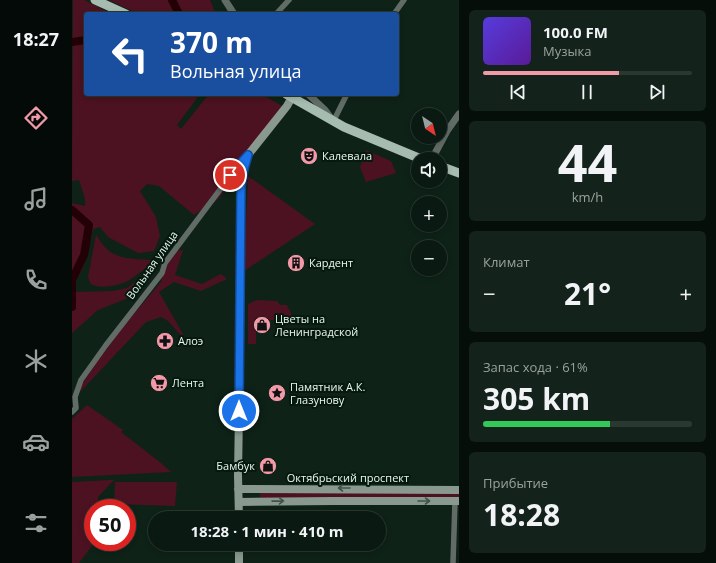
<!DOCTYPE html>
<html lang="ru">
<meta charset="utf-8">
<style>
:root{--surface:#0a1a12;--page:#13231b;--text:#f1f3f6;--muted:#99a19f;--line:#2a3832;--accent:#f39aa9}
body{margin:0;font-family:"Open Sans",sans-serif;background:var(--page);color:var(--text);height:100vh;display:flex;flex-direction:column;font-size:15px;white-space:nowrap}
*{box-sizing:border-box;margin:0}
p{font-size:13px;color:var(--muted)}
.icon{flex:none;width:22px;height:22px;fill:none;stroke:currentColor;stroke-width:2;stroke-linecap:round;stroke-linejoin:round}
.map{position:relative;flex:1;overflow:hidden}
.sheet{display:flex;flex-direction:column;gap:10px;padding:10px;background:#060e0a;width:257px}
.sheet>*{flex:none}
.top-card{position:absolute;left:12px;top:12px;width:315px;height:84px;border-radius:4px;box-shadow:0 2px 6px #0003,0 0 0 1px var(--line);background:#1a4fa0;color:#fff;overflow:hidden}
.needle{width:26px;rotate:145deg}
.controls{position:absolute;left:339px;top:108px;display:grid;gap:8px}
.controls a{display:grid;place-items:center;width:36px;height:36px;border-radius:50%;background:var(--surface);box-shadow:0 2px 6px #0003,0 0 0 1px var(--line);font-size:20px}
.speed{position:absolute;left:12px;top:499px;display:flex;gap:8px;font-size:20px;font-weight:700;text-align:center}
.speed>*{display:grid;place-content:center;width:52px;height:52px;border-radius:50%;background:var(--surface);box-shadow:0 2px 6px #0003,0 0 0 1px var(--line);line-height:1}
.speed .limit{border:6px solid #d22;background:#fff;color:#111}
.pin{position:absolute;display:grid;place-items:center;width:34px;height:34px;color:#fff;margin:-17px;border:2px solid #fff;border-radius:50%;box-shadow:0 1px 4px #0007}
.me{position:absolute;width:44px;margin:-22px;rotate:0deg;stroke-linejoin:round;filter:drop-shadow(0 0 3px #0008)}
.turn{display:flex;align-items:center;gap:14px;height:84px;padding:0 20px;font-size:18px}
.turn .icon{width:52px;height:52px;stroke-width:2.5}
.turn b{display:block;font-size:28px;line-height:34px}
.big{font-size:30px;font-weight:700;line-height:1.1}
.sheet .widget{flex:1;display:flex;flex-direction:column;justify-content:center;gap:6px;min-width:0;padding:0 14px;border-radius:6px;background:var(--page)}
.sheet .dial{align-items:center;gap:0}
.dial b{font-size:52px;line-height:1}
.song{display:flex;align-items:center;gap:12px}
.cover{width:48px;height:48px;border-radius:6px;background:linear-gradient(135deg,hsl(250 70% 55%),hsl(270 70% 35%))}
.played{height:4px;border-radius:2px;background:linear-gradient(90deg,var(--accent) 65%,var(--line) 65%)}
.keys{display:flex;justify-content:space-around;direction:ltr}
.heat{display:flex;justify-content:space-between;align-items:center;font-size:22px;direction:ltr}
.charge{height:6px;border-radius:3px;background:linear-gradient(90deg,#34c759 61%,var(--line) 0)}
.trip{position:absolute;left:76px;top:511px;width:238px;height:40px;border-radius:20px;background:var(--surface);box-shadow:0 2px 6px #0003,0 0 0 1px var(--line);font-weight:700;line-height:40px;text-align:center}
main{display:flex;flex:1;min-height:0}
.dock{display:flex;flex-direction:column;width:72px;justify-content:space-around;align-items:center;background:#040a07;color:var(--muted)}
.dock .icon{width:28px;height:28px}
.dock .active{color:var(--accent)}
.dock b{font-size:18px;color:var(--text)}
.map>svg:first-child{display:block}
.green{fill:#4c1221}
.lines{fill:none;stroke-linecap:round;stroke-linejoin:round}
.river{stroke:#220005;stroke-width:8}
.minor{stroke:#626c66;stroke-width:5.5}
.tertiary{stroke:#626c66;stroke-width:7}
.secondary{stroke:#899990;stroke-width:8}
.primary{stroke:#a7bcb0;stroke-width:9}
.oneway{stroke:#405349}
.route-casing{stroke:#114b97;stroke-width:10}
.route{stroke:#1a73e8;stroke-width:7}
.labels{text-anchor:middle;stroke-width:4;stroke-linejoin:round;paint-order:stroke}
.poi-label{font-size:11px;fill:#ebf8f0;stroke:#05190f;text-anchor:start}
.street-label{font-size:11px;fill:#ebf8f0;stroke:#05190f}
</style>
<main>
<nav class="dock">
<b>18:27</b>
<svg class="icon active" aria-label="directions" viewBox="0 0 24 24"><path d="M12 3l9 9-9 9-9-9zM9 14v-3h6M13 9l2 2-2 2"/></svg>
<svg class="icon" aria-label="music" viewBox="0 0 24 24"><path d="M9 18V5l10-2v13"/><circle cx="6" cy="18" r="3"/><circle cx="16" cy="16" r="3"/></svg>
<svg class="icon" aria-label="phone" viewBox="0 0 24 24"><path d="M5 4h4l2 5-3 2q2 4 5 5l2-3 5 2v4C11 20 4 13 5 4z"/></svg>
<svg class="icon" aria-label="climate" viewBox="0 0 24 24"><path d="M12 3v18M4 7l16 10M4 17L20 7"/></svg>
<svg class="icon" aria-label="car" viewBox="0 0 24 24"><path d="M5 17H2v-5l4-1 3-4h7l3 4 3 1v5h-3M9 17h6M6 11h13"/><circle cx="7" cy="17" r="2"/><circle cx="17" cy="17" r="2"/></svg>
<svg class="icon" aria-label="filters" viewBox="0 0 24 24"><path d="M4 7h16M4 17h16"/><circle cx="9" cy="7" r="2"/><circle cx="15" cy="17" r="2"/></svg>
</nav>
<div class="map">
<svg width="387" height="563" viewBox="0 0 387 563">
<rect width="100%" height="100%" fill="#0e2218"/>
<path class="green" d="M1,0h11l29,14h-27v80h114l-23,31 4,4 28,-35h52l21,12 -43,63v16l-6,-5 -15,19 -24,16 -35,-29 -12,-2 -7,7 16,26 4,19 -6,15 -16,2 -30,-16 -8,-10 -7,2 -10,39 -11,18v-83l13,3v-7l-6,-19 -7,1z
M37,0h101l4,10 8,4h-84z
M294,150l25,11 5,12 -30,9 -6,-15z
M176,176l67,48 -71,47z
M24,235c4,5 7,11 12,15 11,10 30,9 44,10v4c-8,5 -16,12 -24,17 -8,4 -26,8 -35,4 -3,-1 -4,-5 -5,-8z
M111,250l-8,25 27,9 19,-10 6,5 -26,12 -27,-9 -15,10 24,42 -1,2c-8,-7 -11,-15 -21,-19l-15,5 -65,69 -2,-2 17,-26 30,-40 35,-41 5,-19 10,-12z
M86,264l-32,35 -28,11 -26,23v-41l41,-1 14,-3z
M185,300l20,1 3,4h7l7,15h-38v24h-8v-40z
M15,405l36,25 -2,2 40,31 10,9 -99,5v-58z
M37,480h5l-16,17v11h-5v34h2l-16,21h-7v-81z
M43,482h62l-2,24 -61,-2z
M188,490l199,3v8l-199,-3z"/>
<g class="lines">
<path class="river" d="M100,0l7,14
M0,42l14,-2
M0,210l17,15 -5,30 -12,25v27"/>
<path class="minor" d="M204,14l13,-14
M322,14l10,-14
M261,122l14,-28
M0,412l4,-4 -1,-11 6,-17 25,-35 56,-72 3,-10 66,-88 16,-18
M381,563l2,-62"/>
<path class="tertiary" d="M153,0l9,14
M236,94l17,16 6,8
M360,159l15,-28 12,-17"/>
<path class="secondary" d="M166,489l221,1
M167,502l94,-1h126
M167,518l-1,-42 1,-65 2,-225 3,-17 4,-14 39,-49 5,-9
M167,563v-19"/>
<path class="primary" d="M23,0l31,14
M214,94l58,33 77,32
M368,166l19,7"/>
</g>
<defs><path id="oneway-shaft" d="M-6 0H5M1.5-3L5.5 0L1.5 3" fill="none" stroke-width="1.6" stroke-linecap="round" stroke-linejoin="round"/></defs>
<g class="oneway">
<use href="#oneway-shaft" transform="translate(272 488) rotate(-180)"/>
<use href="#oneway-shaft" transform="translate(206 501) rotate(-1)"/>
<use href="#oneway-shaft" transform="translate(352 501)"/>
</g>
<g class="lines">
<defs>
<path id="route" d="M158,175l18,-20 -4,14 -3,17 -2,225"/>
</defs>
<use href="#route" class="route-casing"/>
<use href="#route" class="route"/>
</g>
<defs>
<symbol id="theatre-disc" viewBox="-11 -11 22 22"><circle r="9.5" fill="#f39aa9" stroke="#05190f"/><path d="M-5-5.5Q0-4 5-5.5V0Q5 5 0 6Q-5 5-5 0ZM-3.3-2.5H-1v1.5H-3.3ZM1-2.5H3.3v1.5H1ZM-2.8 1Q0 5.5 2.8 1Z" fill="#111"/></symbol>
<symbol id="building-disc" viewBox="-11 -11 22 22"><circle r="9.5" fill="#f39aa9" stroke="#05190f"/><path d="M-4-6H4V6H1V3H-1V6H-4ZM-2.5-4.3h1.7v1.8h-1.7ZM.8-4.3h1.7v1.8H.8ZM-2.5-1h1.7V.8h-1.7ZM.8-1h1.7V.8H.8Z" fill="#111"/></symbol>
<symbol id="shop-disc" viewBox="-11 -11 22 22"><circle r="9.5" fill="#f39aa9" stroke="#05190f"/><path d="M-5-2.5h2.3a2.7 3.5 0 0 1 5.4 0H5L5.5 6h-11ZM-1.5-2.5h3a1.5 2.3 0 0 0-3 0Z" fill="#111"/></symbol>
<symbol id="pharmacy-disc" viewBox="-11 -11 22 22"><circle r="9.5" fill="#f39aa9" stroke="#05190f"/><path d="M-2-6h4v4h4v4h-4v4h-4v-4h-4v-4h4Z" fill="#111"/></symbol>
<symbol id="supermarket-disc" viewBox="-11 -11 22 22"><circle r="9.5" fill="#f39aa9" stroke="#05190f"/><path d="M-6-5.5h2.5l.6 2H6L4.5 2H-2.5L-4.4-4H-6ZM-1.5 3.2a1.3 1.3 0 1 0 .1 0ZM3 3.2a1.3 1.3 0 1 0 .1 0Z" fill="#111"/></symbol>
<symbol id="sight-disc" viewBox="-11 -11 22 22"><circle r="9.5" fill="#f39aa9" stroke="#05190f"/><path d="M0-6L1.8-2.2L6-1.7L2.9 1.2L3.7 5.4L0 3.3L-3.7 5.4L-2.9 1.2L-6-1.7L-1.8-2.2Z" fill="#111"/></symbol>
</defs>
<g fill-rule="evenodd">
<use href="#theatre-disc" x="227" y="146" width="20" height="20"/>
<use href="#building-disc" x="214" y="253" width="20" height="20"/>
<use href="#shop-disc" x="180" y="315" width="20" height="20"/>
<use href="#pharmacy-disc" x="83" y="331" width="20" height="20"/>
<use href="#supermarket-disc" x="77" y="373" width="20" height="20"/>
<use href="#sight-disc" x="195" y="383" width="20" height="20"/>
<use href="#shop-disc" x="186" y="456" width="20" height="20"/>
</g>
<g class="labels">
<g class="poi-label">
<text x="250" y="160">Калевала</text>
<text x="237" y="267">Кардент</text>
<text x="203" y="323">Цветы на<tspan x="203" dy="13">Ленинградской</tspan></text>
<text x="106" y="345">Алоэ</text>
<text x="100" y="387">Лента</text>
<text x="218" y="391">Памятник А.К.<tspan x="218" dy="13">Глазунову</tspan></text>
<text x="183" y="470" text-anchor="end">Бамбук</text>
</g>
<g class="street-label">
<text transform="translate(80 265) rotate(-55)" y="4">Вольная улица</text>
<text x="276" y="482">Октябрьский проспект</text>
</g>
</g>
</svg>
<div class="controls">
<a><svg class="needle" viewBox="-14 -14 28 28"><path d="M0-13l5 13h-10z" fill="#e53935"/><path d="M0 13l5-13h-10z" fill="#99a19f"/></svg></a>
<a><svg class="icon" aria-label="sound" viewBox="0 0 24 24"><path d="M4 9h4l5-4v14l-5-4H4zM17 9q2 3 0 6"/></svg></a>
<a>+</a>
<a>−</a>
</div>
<div class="speed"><div class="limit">50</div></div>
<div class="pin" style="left:158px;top:175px;background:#d93025"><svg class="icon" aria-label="arrive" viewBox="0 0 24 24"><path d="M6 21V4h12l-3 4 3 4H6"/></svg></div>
<svg class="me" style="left:167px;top:411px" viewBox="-20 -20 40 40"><circle r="17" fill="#1a73e8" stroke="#fff" stroke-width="3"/><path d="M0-11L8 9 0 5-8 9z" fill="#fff"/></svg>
<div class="trip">18:28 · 1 мин · 410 m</div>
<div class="top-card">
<div class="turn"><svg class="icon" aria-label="left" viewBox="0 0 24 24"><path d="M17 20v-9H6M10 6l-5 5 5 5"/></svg><div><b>370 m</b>Вольная улица</div></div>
</div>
</div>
<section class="sheet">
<div class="widget">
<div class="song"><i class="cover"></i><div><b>100.0 FM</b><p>Музыка</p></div></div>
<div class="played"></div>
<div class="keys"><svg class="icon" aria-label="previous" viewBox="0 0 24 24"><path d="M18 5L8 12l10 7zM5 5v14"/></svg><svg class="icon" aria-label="pause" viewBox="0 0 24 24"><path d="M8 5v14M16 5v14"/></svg><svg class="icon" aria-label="next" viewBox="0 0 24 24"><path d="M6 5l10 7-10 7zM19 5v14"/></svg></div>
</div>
<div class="widget dial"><b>44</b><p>km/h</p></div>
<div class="widget"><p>Климат</p>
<div class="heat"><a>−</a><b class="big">21°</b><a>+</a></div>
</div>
<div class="widget"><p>Запас хода · 61%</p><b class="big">305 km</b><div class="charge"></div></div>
<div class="widget"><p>Прибытие</p><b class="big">18:28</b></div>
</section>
</main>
